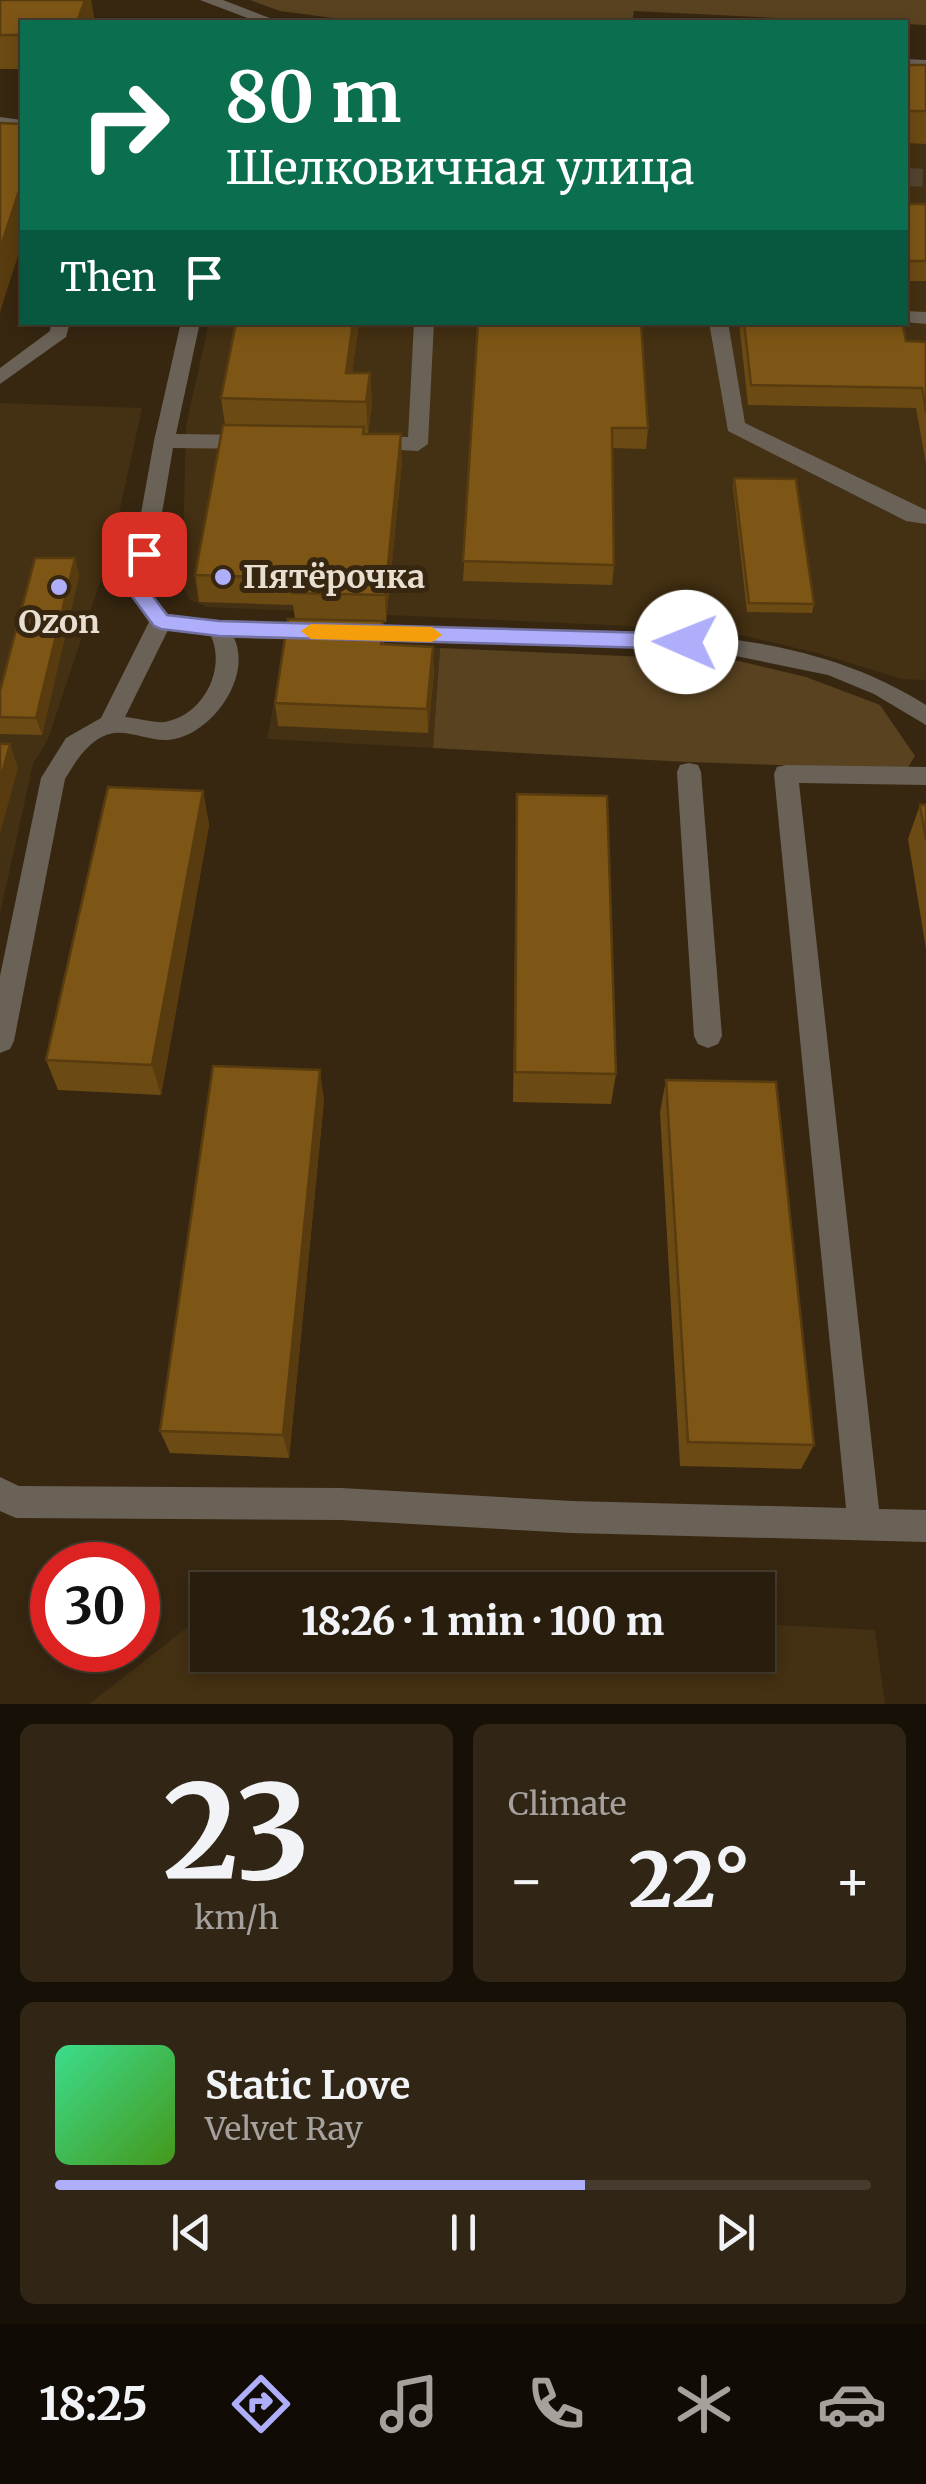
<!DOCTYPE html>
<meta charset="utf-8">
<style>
:root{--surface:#291d0d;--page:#312616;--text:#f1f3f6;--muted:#a5a29d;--line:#453b2e;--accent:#afaefa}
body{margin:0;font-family:Merriweather,serif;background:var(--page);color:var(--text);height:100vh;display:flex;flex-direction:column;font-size:38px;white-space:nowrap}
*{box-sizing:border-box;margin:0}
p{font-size:32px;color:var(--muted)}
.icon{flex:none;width:55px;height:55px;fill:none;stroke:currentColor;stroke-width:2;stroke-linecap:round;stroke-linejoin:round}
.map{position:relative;height:1704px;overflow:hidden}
.panel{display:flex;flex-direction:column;gap:20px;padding:20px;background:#171007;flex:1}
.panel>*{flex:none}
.top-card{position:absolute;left:20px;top:20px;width:888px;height:305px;border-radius:0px;box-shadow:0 5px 15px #0003,0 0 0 2px var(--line);background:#0b6e4f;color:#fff;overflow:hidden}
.speed{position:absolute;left:30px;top:1542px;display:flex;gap:20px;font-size:50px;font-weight:700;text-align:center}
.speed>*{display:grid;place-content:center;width:130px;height:130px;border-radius:50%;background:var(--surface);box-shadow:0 5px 15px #0003,0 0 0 2px var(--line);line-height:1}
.speed .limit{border:15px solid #d22;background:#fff;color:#111}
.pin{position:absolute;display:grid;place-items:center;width:85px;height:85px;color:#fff;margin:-42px;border-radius:20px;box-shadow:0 5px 15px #0006}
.me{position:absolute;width:110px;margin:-55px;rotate:271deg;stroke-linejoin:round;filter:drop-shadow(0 0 8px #0008)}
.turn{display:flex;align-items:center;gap:35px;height:210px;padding:0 40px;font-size:45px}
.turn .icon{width:130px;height:130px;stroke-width:2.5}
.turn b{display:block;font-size:70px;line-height:85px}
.then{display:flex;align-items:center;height:95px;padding:0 40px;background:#0003;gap:20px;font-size:38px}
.big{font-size:75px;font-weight:800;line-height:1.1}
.panel .widget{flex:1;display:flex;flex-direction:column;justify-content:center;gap:15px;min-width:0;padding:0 35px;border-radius:15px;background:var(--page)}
.panel .dial{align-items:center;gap:0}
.dial b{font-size:130px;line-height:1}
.song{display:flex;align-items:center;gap:30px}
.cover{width:120px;height:120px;border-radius:15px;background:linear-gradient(135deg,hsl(150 70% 55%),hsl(100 70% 35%))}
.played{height:10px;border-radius:5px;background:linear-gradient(90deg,var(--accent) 65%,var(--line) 65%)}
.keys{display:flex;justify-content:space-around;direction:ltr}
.heat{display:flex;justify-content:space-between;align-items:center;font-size:55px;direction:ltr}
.panel .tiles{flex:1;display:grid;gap:20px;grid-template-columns:1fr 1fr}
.widget:last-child{grid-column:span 2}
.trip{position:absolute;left:190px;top:1572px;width:585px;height:100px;border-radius:0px;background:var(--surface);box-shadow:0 5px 15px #0003,0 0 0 2px var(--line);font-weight:800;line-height:100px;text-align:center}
.menu{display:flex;height:160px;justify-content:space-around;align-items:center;background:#100c05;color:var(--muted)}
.menu .icon{width:70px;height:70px}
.menu .selected{color:var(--accent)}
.menu b{font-size:45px;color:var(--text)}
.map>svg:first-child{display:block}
.built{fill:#443012}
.green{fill:#594220}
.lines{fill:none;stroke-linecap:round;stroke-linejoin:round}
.minor-tunnel{stroke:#52432e;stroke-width:18;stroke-dasharray:18 9;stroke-linecap:butt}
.minor{fill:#6a6257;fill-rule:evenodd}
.wall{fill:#6c4a13}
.shaded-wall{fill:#583c0f}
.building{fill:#7d5616;stroke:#583c0f;stroke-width:2.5}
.route{fill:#afaefa;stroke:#7271a2;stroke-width:2.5}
.slow{fill:#f59e0b}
.poi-dot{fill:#afaefa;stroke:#372711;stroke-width:4}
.labels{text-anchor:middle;stroke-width:10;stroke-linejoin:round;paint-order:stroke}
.poi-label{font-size:32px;font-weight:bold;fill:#e9dfd1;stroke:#372711;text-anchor:start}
</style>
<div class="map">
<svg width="926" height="1704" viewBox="0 0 926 1704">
<rect width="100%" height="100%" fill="#372711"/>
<path class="built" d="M905,73l21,2v605l-24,-1 -85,-26 -98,-23 -512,-23 -17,-7 -8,-15 4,-160 23,-102 696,-1z
M0,403l142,5 -30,138 -64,193 -15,25 -33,150z
M286,641l154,7 -7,100 -166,-9z
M207,1612l1,43h550v-31l117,6 10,74h-796z"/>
<path class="green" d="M250,0h676v25l-292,-14 -2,11h-268l-84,-11z
M440,648l299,13 67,16 74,28 35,51 -8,13 -220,-7 -254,-14z"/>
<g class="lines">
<path class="minor-tunnel" d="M905,177l21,1"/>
<path class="minor" d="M200,0h23l57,22h-22z
M905,59l21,1v10l-21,-1z
M0,117l22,3v10l-22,-3z
M905,311l21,1v12l-22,-2z
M51,322h19l-4,15 -66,47v-16l50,-37z
M181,322h19l-24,112 78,1 10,7 -10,7 -81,-1 -24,142 19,24 51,7c96,3 192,5 288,8 143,3 293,-4 419,76v20l-52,-31 -46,-19 -102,-21 -113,-7 -379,-9c19,40 -24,99 -66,102 -17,1 -37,-9 -54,-7 -24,4 -38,28 -49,46l-51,262 -4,8 -10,4v-77l41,-198 25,-40 35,-20 48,-96 -22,-31 27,-150zM168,630l43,6c15,33 -7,79 -46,86 -11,1 -28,-4 -40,-5z
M414,322h20l-6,122 -10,7 -56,-3 -3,-5 10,-7 39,1z
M709,322h19l17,101 181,87v14l-20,-3 -178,-90z
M689,763l9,2 3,7 21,264 -4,8 -10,4 -10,-4 -4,-8 -17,-264 3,-7z
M786,765l140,2v18l-127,-2 80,726 47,1v32l-354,-9 -231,-13 -325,-2 -16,-7v-34l19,9 322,2 231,13 274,7 -72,-734 3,-7z"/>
</g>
<path class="wall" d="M0,0l22,22v47h-22z
M905,65h21v79l-21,-1z
M905,204h21v77h-21z
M236,322h123l-7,51h18l2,32 -4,28 -4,1 38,28 -16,160h-3l1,23 50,26 -6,62 -150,-7 -3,-23 20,-84 -2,-14 -94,-3 -4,-27 30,-150 -4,-27z
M478,322l170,106 -2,21 -34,-1 2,117 -2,20 -149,-4z
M739,322h163l4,19 20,1v122l-10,-56 -168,-3z
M734,478l80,126 -2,9 -65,-1 -14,-125z
M75,558l4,18 -37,159 -42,-1v-43z
M203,791l6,34 -48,270 -103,-5 -12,-30z
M517,794l99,280 -5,30 -98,-2z
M920,805h6v144l-18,-110z
M666,1080l148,365 -13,24 -121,-3 -20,-354z
M324,1100l-35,358 -119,-5 -10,-22z"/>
<path class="shaded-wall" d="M85,0h6l4,22h-18z
M22,182v61l-22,69v-63z
M353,322h6l-11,82 -2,-31z
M370,373l2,32 -4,28 -2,-31z
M401,434l1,28 -16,160 -1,-27z
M75,558l4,18 -37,159 -6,-17z
M433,647l1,24 -6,62 -1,-24z
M10,744l8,24 -18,66v-53z
M203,791l6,34 -48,270 -9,-30z
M320,1070l4,30 -35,358 -6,-23z"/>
<path class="building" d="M0,0h85l-8,22h-55v13h-22z
M905,65h21v46h-21z
M0,123l22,1v58l-22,67z
M905,204h21v57h-21z
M236,322h117l-7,51h24l-4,29 -145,-4z
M478,322h163l7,106h-36l2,137 -151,-4z
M744,322h158l4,19 20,1v70l-4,-24 -171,-3z
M223,425l141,2 -1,7h38l-16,161 -93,-2 2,-15 -99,-3z
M734,478l62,1 18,125 -65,-1z
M35,558h40l-39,160 -36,-1v-26z
M288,619l95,2 -2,23 52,3 -6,62 -152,-6z
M0,744h10l-10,37z
M108,787l95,4 -51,274 -106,-5z
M517,794l90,2 9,278 -101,-2z
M920,805h6v35z
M213,1066l107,4 -37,365 -123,-4z
M666,1080l110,2 38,363 -126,-3z"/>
<path class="route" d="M144,547l10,7 -6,36 19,25 52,6 467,13 10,8 -10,7 -467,-13 -58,-7 -7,-3 -26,-35 6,-37z"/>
<path class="slow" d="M311,624l121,3 10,8 -10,7 -121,-3 -10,-8z"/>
<g class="poi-dot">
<circle cx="223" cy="577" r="10"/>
<circle cx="59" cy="587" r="10"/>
</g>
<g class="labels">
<g class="poi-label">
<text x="243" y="588">Пятёрочка</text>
<text x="59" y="633" text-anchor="middle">Ozon</text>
</g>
</g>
</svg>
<div class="speed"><div class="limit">30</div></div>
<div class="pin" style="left:144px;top:554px;background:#d93025"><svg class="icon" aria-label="arrive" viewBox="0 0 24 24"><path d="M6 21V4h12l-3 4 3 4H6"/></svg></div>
<svg class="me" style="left:686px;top:642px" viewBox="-20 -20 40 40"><circle r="19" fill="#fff"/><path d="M0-13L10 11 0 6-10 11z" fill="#afaefa"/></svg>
<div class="trip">18:26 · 1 min · 100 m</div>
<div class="top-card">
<div class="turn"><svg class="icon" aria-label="right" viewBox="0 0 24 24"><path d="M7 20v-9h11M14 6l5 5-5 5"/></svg><div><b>80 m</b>Шелковичная улица</div></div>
<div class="then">Then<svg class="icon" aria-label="arrive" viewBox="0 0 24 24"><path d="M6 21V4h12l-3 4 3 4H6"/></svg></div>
</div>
</div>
<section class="panel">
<div class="tiles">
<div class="widget dial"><b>23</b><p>km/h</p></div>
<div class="widget"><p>Climate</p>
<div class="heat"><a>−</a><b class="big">22°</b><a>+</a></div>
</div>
<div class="widget">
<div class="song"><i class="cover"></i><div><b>Static Love</b><p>Velvet Ray</p></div></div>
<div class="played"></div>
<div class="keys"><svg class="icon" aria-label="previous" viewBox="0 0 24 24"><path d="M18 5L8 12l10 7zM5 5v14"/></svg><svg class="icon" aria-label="pause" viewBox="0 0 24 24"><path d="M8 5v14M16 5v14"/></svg><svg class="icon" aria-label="next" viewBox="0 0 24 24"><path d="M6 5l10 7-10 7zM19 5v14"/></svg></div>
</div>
</div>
</section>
<nav class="menu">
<b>18:25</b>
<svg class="icon selected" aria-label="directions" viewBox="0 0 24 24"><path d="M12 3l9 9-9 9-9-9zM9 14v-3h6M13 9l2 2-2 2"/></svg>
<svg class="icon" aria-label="music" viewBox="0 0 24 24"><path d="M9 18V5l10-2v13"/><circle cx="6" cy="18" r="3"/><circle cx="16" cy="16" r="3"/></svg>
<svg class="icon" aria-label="phone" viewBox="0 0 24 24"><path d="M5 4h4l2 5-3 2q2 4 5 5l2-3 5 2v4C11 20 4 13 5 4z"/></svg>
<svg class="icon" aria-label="climate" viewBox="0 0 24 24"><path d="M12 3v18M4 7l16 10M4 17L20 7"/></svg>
<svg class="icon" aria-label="car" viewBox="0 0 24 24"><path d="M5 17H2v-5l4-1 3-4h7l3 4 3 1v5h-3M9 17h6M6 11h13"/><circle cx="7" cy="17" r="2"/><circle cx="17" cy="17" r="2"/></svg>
</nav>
